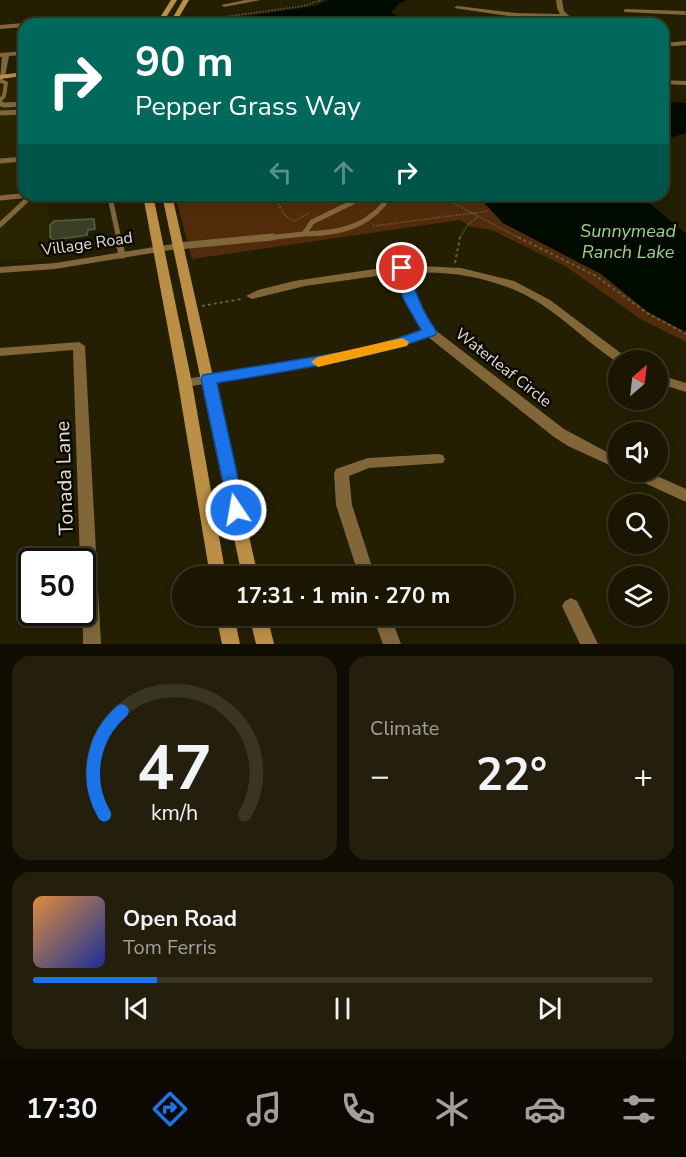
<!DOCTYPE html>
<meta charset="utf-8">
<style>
:root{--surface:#1b1602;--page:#241f0c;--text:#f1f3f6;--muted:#a09f99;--line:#393524;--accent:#1a73e8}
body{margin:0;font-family:"Nunito Sans",sans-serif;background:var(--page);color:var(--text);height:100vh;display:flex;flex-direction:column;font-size:22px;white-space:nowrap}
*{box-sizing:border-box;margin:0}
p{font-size:20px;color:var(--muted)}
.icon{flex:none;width:33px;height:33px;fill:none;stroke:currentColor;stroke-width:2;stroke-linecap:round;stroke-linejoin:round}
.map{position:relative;height:644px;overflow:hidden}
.panel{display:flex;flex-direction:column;gap:12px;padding:12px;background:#0f0c01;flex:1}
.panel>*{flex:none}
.top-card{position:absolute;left:18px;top:18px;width:651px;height:183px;border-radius:18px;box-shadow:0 3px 9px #0003,0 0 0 2px var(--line);background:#00695c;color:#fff;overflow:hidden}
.needle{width:39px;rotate:28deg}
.fabs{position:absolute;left:608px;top:350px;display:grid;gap:12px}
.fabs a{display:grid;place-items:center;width:60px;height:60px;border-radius:50%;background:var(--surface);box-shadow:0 3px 9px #0003,0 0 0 2px var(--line);font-size:30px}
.speed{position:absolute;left:18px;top:548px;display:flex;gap:12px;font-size:30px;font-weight:700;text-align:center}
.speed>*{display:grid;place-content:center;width:78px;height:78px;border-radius:50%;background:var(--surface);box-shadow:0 3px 9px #0003,0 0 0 2px var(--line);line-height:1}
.speed .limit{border:3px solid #111;border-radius:9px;background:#fff;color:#111}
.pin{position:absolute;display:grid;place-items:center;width:51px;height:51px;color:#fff;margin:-26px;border:3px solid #fff;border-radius:50%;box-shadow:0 2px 6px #0007}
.me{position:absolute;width:66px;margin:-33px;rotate:348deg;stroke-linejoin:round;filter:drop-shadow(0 0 4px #0008)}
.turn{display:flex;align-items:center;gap:21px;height:126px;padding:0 18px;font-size:27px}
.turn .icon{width:78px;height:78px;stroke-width:2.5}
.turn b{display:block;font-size:42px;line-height:51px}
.lanes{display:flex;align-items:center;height:57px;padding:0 18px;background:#0003;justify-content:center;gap:30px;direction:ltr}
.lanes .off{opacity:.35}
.big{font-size:45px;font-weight:700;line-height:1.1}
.panel .card{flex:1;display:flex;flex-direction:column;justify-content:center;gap:9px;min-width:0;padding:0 21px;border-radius:18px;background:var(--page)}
.panel .dial{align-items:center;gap:0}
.dial svg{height:156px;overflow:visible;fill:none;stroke:var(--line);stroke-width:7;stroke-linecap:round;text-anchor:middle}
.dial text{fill:var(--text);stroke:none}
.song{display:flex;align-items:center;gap:18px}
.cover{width:72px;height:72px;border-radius:9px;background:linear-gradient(135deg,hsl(30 70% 55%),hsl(230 70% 35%))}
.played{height:6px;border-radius:3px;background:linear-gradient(90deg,var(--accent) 20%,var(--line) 20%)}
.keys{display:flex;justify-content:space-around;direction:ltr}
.heat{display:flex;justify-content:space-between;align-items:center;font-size:33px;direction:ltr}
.panel .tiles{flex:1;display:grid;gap:12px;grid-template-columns:1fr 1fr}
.card:last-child{grid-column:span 2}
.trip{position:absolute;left:172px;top:566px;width:342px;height:60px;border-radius:30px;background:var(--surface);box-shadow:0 3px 9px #0003,0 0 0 2px var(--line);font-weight:700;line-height:60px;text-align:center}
.tab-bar{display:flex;height:96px;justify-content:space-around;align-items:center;background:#0b0901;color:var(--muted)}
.tab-bar .icon{width:42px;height:42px}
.tab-bar .on{color:var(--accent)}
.tab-bar b{font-size:27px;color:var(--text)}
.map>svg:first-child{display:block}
.built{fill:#2b2400}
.green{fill:#522c0a}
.water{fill:#000b00}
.building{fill:#394025;stroke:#585f43;stroke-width:1.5}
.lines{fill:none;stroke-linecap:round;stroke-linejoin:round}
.path-far1{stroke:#635e46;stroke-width:1.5;stroke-dasharray:1.5 1.5;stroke-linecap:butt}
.path{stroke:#635e46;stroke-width:2;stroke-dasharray:3 3;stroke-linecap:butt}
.lane-far2{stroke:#81663a;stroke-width:4}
.lane-far1{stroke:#81663a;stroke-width:5}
.lane{stroke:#81663a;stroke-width:7}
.street{fill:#81663a;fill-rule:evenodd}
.secondary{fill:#bb8f45;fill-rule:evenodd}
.route{fill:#1a73e8;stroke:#114b97;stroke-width:1.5}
.slow{fill:#f59e0b}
.labels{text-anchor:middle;stroke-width:5;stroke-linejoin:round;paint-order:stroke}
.street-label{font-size:16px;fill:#e4e1d1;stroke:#0a0801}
.water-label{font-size:18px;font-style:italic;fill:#98d889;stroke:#0a0801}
.near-street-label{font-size:20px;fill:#e4e1d1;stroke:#0a0801}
</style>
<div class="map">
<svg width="686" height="644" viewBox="0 0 686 644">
<rect width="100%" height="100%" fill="#241e03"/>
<path class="built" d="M24,79v116h113l-88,10 -1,53 -48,2v-178z"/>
<path class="green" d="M175,195h302l26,28 98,51 47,38 38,20v10l-47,-24 -74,-52 -73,-36 -21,-3 -11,-7 -268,39z"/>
<path class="water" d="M330,0h77l-7,3 -9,9c11,11 51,10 67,12h-244l2,-3 99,-15z
M663,102l23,1v30l-23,7z
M477,195h163l46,39v98l-38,-20 -47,-38 -98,-51z"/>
<path class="building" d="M90,219h4l1,10 -7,1 -1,5 -33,5 -4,-3v-12l4,-4z"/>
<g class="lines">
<path class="path-far1" d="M212,24l4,-6 87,-12 19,-6
M261,195l16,5c4,10 7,17 18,21l14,-8
M438,195l83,44
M373,226l116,-15
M459,239l8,-13 10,-9"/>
<path class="path" d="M518,237l78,39 51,37 39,21
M455,263l5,-26
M202,306l39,-7"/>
<path class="lane-far2" d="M0,100l4,-4 2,-13 -5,-2v-4"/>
<path class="lane-far1" d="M0,103l3,2 21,-1
M0,113l24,-1
M0,161l24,-2
M353,195v7l-41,20 -8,12c32,-1 59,-5 80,-30l-1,-9
M0,198l31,-3
M111,202l8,37
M0,225l31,-29
M256,239l48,-5"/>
<path class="lane" d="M118,237l4,18
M179,246l93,-9"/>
<path class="street" d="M245,0h16l-37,7 -3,-2z
M556,0h6l2,11 14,13h-7l-7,-6 -48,-1 -62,-9 3,-2 59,7 44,1 -3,-6z
M626,9l59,2 1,4 -62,-3v-2z
M106,19l4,5h-68l3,-2z
M24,24v3l-24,2v-4l24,-2 3,1z
M686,41v4l-23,2v-4z
M24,51v4l-15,1 -4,21 -5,2 2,-22h-2v-4z
M663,80l23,1v4l-23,-1z
M179,243l4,1 1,2 -1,2 -128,21 -55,4v-6l55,-4z
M402,265l59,3 53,13 36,19 76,57 2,3h-10v3c-27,-18 -50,-41 -77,-59 -39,-25 -87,-34 -132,-31l9,29 16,27 130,100 54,29v11l-50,-23 -14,-9 -126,-100c-78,28 -161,37 -243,50l-5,-1 -2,-3 2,-3 5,-1c80,-13 160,-22 237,-49l-16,-28 -8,-29 -93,13 -53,13 -6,-3 12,-6 36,-9z
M79,342l6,4 16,298h-18l-1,-83h-2l-7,-211 -73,6v-8z
M657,374l29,9v9l-29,-9z
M438,454l5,1 2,4 -2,4 -74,5 -20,8 3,29 23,71h-16l-23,-71 -2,-32 2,-4 32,-11z
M625,471h21l40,18v13l-59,-27z
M571,598l6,3 21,43h-18l-18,-38 3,-5z
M372,615h18l11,29h-18z"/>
<path class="secondary" d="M171,0h6l-15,24h-6z
M183,0h6l-14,24h-6z
M24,72v4l-24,3v-4z
M143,195h10l39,188 34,193h-16l-32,-193z
M162,195h10l86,381h-16z
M216,615h18l6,29h-18z
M249,615h18l7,29h-18z"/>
</g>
<path class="route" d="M402,264l6,4c7,24 14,43 29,64l-2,3c-71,26 -144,35 -218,48l28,127 -3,5 -6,2 -6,-2 -29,-136 2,-4 153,-25 29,-7 36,-13 -18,-32 -7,-30z"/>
<path class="slow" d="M402,338l7,4 -2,4 -89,21 -7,-5 7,-5z"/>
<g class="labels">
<g class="street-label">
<text transform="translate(87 243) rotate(-8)" y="6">Village Road</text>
<text transform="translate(504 367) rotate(38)" y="6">Waterleaf Circle</text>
</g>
<g class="water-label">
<text x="628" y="237">Sunnymead<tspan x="628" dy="21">Ranch Lake</tspan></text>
</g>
<g class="near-street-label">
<text transform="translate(64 478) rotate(-92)" y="7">Tonada Lane</text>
</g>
</g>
</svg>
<div class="fabs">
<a><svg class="needle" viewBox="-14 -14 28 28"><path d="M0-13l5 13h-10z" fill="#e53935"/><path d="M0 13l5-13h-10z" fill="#a09f99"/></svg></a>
<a><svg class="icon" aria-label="sound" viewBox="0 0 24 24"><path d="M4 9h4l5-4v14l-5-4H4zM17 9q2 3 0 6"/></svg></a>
<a><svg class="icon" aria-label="search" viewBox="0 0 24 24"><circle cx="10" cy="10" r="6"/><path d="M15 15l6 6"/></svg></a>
<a><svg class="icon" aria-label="layers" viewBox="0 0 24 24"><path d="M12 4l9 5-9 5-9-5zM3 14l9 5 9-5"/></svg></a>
</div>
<div class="speed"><div class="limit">50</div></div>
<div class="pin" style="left:402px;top:268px;background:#d93025"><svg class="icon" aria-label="arrive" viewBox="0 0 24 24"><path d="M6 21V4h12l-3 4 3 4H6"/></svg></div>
<svg class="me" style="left:236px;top:510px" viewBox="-20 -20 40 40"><circle r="17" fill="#1a73e8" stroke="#fff" stroke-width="3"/><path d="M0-11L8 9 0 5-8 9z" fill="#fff"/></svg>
<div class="trip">17:31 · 1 min · 270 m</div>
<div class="top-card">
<div class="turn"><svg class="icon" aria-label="right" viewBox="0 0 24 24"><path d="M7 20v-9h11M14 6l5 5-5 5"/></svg><div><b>90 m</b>Pepper Grass Way</div></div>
<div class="lanes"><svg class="icon off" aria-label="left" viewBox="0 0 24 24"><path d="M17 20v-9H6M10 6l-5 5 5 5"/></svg><svg class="icon off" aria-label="ahead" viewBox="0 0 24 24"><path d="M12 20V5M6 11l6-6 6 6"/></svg><svg class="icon" aria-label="right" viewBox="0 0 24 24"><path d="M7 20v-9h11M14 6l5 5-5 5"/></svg></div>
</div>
</div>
<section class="panel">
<div class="tiles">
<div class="card dial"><svg viewBox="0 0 100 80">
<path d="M14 69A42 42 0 1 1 86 69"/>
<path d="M14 69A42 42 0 0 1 23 16" stroke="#1a73e8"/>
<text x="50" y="56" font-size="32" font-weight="700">47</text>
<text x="50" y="72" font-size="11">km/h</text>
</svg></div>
<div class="card"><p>Climate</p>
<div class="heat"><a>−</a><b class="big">22°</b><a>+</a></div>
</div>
<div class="card">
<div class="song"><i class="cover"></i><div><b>Open Road</b><p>Tom Ferris</p></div></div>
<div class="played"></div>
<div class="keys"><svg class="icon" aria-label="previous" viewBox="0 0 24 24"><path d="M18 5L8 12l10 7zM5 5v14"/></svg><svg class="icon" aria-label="pause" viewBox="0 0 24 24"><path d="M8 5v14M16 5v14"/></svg><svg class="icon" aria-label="next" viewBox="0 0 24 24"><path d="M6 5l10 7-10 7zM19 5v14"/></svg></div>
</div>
</div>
</section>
<nav class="tab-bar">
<b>17:30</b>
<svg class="icon on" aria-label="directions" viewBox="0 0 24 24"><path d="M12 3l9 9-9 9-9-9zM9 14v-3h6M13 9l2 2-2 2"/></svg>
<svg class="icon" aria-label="music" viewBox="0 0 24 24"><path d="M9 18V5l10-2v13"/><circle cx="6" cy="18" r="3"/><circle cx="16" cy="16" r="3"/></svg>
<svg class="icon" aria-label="phone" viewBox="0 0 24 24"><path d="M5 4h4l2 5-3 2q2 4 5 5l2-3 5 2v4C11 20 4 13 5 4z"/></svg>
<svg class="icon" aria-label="climate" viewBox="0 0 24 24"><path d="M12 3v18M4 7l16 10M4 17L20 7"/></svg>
<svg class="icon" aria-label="car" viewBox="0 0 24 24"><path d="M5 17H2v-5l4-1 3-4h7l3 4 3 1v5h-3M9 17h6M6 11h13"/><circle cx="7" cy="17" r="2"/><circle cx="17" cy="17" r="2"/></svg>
<svg class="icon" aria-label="filters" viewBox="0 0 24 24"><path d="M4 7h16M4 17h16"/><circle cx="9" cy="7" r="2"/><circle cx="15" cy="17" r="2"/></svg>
</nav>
